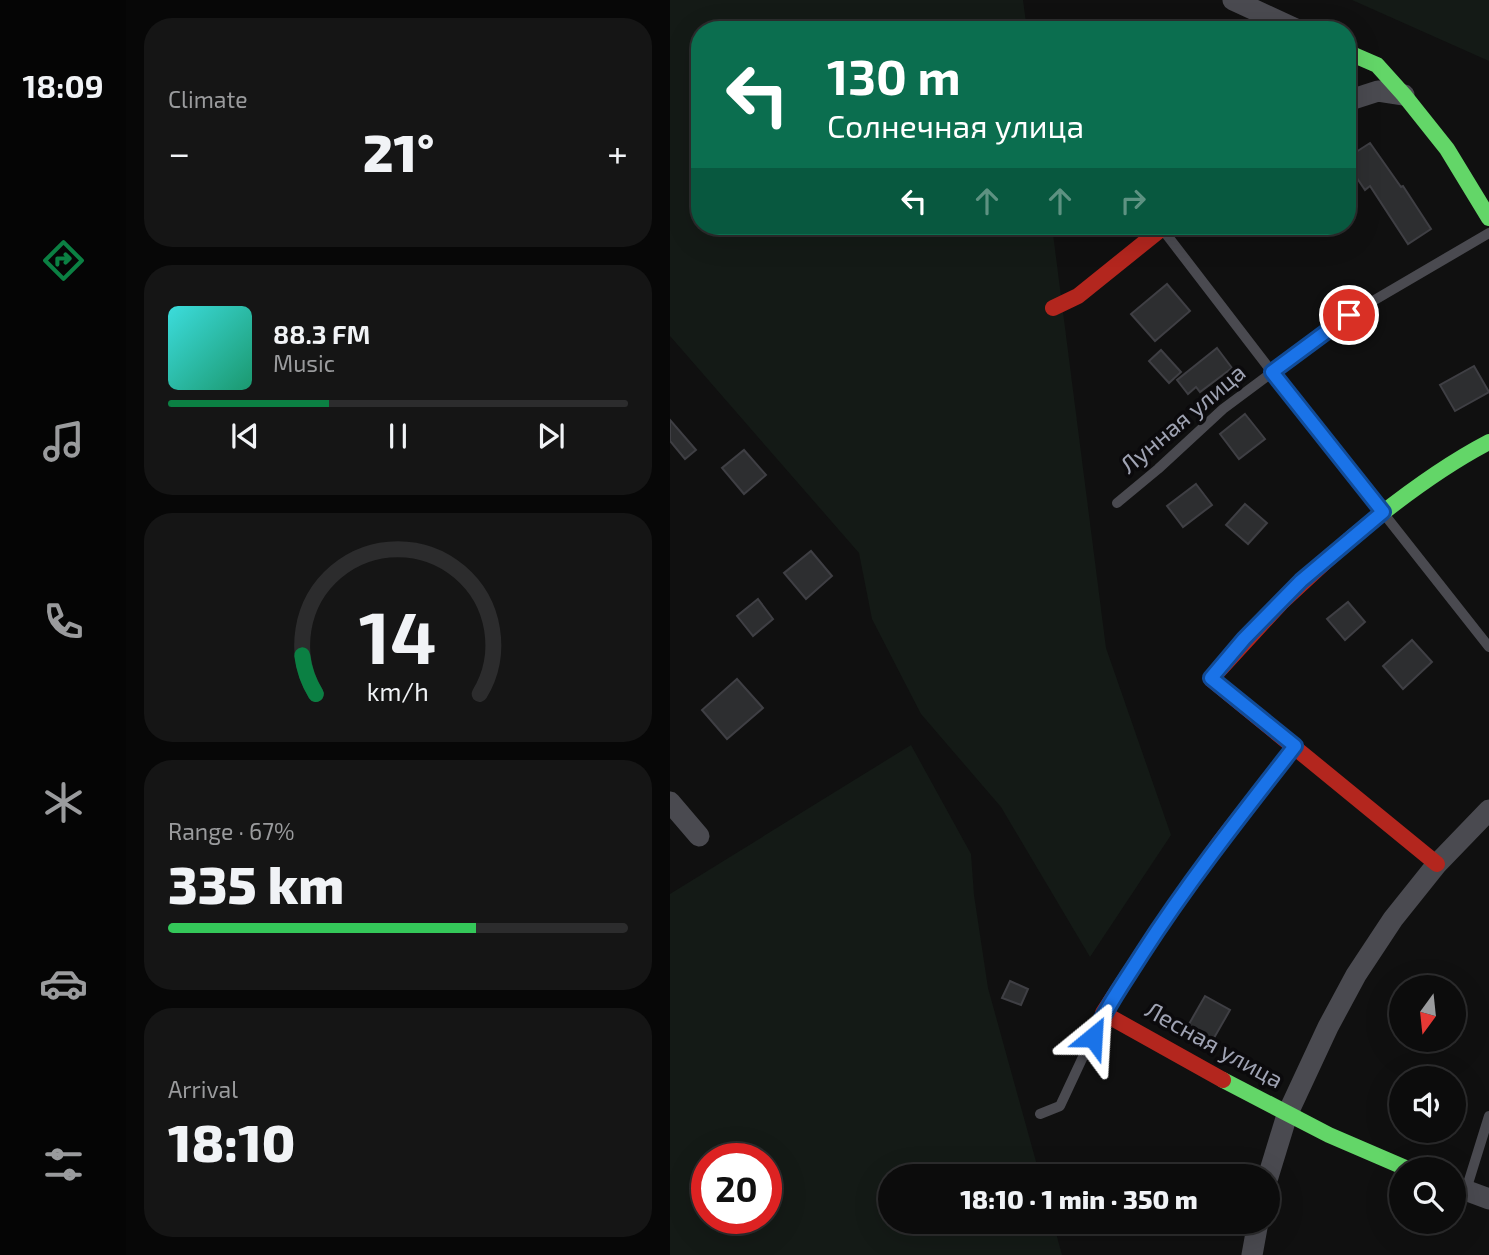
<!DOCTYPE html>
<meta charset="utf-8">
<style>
:root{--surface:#0c0c0c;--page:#151515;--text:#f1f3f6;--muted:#9a9b9d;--line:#2c2c2d;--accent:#0b8043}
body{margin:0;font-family:"Exo 2",sans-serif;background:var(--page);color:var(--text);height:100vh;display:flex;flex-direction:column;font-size:26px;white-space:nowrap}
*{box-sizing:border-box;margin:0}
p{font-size:23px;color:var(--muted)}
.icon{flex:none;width:38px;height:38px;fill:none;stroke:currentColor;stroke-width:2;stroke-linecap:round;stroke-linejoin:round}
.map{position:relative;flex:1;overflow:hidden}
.details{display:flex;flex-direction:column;gap:18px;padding:18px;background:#070707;width:544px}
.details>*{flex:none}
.top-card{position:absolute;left:21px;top:21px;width:665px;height:214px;border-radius:28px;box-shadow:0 7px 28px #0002,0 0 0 2px var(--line);background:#0b6e4f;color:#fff;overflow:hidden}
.needle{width:46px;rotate:195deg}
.tools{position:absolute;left:719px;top:975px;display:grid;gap:14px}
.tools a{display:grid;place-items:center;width:77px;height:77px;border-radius:50%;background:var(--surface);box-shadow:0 7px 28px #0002,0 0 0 2px var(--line);font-size:35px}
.speed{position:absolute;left:21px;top:1143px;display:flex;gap:14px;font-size:35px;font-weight:700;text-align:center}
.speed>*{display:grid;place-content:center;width:91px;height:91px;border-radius:50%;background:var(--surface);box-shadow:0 7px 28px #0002,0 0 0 2px var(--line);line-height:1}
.speed .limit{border:10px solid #d22;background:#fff;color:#111}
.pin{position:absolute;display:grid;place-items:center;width:60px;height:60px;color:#fff;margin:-30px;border:4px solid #fff;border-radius:50%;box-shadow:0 2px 7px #0007}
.me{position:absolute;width:77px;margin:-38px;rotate:27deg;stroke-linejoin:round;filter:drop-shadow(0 0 5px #0008)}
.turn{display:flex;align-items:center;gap:24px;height:147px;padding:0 21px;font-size:32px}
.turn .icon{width:91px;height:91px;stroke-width:2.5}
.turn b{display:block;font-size:49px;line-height:60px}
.lanes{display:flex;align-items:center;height:66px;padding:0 21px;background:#0003;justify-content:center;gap:35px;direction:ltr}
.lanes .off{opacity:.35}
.big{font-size:52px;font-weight:800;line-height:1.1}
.details .card{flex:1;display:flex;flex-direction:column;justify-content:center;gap:10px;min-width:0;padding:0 24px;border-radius:28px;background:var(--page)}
.details .dial{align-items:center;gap:0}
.dial svg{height:182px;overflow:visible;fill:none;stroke:var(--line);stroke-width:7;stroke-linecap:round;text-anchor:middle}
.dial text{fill:var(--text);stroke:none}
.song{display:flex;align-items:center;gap:21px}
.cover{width:84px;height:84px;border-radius:10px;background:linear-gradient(135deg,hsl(180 70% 55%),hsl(160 70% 35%))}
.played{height:7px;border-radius:4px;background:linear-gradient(90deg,var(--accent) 35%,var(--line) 35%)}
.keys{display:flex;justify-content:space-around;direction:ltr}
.heat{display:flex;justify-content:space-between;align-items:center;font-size:38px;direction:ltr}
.charge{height:10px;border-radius:5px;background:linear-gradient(90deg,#34c759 67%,var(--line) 0)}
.trip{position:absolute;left:208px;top:1164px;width:402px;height:70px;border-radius:35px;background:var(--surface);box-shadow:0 7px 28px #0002,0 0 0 2px var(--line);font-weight:800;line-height:70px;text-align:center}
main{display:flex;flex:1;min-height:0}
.tab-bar{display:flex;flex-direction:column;width:126px;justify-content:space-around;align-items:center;background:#050505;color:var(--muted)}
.tab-bar .icon{width:49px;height:49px}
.tab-bar .current{color:var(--accent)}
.tab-bar b{font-size:32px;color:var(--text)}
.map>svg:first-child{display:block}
.green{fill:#141a16;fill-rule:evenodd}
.building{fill:#2d2e30;stroke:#3f3f44;stroke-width:2}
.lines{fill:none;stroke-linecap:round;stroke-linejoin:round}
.lane{stroke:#4a4a50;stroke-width:10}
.street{stroke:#4a4a50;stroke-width:21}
.fast{stroke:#63d668;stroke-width:16}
.jam{stroke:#b3261e;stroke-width:16}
.route-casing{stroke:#114b97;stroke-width:18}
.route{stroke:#1a73e8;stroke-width:12}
.labels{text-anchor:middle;stroke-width:7;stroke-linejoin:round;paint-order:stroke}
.street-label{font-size:24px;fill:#9fa3b3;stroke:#0b0a0c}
</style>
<main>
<nav class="tab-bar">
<b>18:09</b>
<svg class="icon current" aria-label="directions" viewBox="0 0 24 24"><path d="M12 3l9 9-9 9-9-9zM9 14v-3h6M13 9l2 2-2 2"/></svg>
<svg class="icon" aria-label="music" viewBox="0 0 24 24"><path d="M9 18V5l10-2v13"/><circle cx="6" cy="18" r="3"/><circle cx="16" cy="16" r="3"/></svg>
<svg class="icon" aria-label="phone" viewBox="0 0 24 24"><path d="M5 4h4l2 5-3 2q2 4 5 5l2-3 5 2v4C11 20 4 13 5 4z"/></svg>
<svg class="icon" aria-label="climate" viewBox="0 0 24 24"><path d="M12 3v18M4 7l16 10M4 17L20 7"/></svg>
<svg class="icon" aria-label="car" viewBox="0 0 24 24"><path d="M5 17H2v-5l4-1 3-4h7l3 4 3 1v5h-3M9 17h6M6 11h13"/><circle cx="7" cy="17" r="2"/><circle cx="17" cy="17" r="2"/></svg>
<svg class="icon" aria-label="filters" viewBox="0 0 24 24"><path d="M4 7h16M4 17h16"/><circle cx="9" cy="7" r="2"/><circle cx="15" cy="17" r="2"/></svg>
</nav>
<section class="details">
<div class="card"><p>Climate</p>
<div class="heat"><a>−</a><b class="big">21°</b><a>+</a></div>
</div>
<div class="card">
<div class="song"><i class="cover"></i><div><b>88.3 FM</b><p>Music</p></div></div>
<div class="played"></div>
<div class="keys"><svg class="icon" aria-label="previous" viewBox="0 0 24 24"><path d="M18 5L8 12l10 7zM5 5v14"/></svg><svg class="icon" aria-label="pause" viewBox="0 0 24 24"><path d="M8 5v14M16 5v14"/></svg><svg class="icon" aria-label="next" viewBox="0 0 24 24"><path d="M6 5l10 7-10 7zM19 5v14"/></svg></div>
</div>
<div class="card dial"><svg viewBox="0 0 100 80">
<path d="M14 69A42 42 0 1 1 86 69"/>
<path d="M14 69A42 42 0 0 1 8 52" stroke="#0b8043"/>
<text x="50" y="56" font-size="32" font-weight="700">14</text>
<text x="50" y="72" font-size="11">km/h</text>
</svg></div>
<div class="card"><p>Range · 67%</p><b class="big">335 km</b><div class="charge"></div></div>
<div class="card"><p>Arrival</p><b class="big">18:10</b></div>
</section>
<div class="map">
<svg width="819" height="1255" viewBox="0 0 819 1255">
<rect width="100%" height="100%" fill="#101010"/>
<path class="green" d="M0,0h353l4,30h-327v196h352l54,422 65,187 -81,122 -89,-150 -80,-93 -49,-95 -13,-66 -189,-217z
M682,0h137v61z
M241,745l60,109 3,41 14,93 52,188h-150v46h163l9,33h-392v-361zM37,1158h59v60h-59z"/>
<path class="building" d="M700,143l31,44 2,-1 28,43 -23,15 -38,-58 -5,4 -17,-25 8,-6 -3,-5z
M497,284l23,27 -35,30 -24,-27z
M547,348l15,20 -32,24 -4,-5 -8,7 -11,-14z
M491,350l20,22 -12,11 -20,-22z
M804,366l15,26 -34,19 -15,-26z
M575,414l20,25 -26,20 -19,-25z
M0,420l26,30 -11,9 -15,-18z
M74,450l22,25 -22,19 -22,-26z
M526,484l16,21 -29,22 -16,-21z
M575,504l22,19 -19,21 -22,-19z
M141,551l21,25 -26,23 -22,-26z
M88,599l15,20 -20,17 -16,-20z
M678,602l17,20 -20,18 -18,-21z
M742,640l20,22 -29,27 -20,-23z
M67,679l26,29 -36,31 -25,-29z
M340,981l18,8 -7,16 -19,-7z
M535,996l25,14 -20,35 -25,-14z"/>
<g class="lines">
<path class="lane" d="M493,230l109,142 217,275
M447,503l41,-34 65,-60 126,-94 140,-82
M370,1114l20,-8 43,-92
M796,1190l23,-74"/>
<path class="street" d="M563,0l65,30
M677,101l31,-10 26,4
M0,802l29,34
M598,1177l19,-62 41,-88 28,-52 37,-56 44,-55 52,-54
M784,1186l35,13
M582,1255l6,-33"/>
<path class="fast" d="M677,52l30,13 27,30 43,54 42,69
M679,540c43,-36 90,-72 140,-98
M553,1080l106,55 79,34"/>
<path class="jam" d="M383,308l25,-12 87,-70
M679,540l-68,63 -70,76 226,185
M553,1080l-120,-67 53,-81 63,-89 76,-97"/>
</g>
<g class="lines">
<defs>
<path id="route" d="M423,1037c13,-30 32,-56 49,-83 47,-73 100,-140 153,-208l-84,-68 33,-39 57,-58 82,-69 -111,-140 77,-57"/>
</defs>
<use href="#route" class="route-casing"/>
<use href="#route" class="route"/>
</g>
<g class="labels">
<g class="street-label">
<text transform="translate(513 419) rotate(-40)" y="8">Лунная улица</text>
<text transform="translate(544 1045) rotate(29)" y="8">Лесная улица</text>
</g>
</g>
</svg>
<div class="tools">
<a><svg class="needle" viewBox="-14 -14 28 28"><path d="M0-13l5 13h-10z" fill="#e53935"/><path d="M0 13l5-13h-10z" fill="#9a9b9d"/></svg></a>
<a><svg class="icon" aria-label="sound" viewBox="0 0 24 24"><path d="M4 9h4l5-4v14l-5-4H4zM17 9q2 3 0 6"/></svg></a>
<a><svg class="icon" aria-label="search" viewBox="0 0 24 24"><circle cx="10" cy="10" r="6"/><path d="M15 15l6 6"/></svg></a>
</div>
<div class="speed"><div class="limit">20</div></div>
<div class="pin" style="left:679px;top:315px;background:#d93025"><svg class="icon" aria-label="arrive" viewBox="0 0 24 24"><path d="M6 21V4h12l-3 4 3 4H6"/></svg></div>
<svg class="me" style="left:423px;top:1037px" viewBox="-20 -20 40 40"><path d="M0-17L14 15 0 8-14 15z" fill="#1a73e8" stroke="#fff" stroke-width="4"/></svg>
<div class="trip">18:10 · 1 min · 350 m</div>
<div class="top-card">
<div class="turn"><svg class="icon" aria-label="left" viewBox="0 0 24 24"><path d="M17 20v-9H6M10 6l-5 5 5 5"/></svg><div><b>130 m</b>Солнечная улица</div></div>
<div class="lanes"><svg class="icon" aria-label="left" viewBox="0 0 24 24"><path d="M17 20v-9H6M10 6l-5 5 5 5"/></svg><svg class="icon off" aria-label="ahead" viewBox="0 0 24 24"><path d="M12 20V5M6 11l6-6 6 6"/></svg><svg class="icon off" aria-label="ahead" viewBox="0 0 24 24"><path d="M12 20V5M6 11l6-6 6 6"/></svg><svg class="icon off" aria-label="right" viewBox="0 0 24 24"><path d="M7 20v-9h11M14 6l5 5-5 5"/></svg></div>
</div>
</div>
</main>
